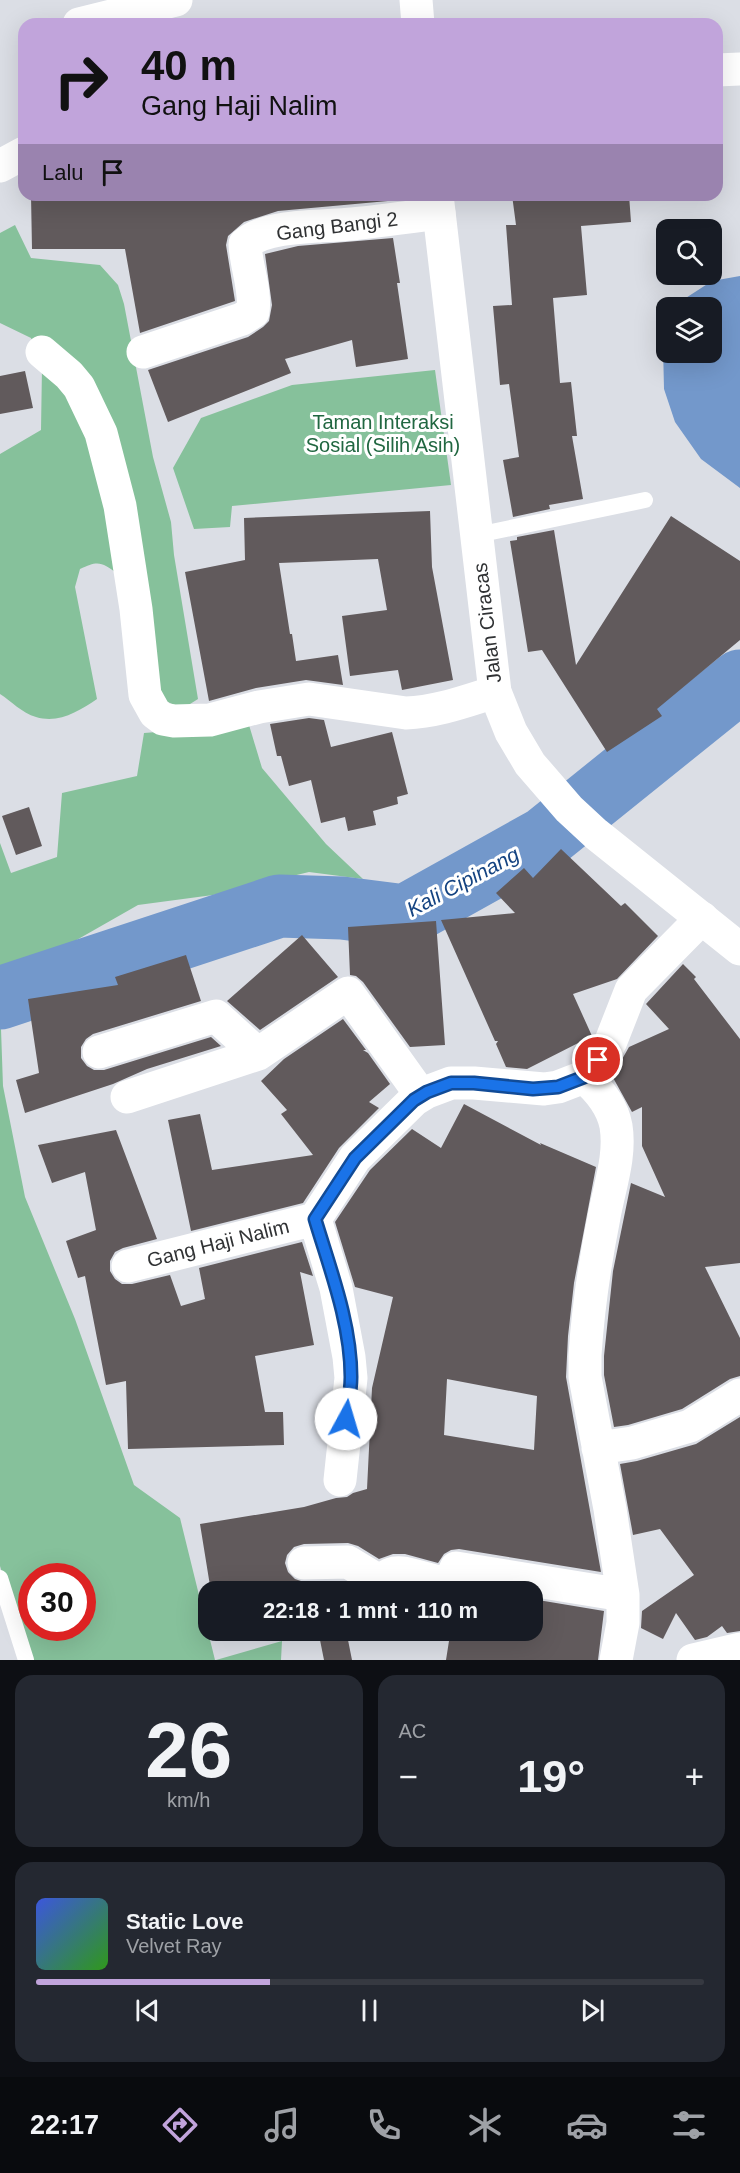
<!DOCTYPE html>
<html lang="id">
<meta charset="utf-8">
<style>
:root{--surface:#171b24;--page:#242831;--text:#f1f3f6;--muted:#9ea1a6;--line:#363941;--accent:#c1a4db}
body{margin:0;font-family:Arial,sans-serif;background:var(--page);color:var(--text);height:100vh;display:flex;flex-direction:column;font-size:22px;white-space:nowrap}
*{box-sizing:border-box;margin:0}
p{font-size:20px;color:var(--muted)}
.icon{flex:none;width:33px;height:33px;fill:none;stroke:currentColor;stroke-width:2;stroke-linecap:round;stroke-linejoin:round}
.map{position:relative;height:1660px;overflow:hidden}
.details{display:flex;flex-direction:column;gap:15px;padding:15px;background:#0d0f14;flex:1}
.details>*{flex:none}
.guide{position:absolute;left:18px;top:18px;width:705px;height:183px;border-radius:18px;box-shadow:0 6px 24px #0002;background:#c1a4db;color:#111;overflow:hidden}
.buttons{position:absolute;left:656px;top:219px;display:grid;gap:12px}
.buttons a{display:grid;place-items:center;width:66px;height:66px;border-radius:12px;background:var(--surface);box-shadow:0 6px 24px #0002;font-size:30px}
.speed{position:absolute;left:18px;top:1563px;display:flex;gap:12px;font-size:30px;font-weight:700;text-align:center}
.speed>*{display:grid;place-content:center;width:78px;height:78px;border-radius:50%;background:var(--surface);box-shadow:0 6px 24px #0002;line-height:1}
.speed .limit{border:9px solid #d22;background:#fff;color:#111}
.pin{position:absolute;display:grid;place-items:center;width:51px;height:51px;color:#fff;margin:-26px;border:3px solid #fff;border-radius:50%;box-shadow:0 2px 6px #0007}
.me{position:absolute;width:66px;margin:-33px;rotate:6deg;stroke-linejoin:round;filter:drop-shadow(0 0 4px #0008)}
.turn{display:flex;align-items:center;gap:21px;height:126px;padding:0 24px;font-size:27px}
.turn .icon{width:78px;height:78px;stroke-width:2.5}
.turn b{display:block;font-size:42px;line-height:51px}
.then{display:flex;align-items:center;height:57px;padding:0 24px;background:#0003;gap:12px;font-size:22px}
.big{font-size:45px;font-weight:800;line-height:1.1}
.details .tile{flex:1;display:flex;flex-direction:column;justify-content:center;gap:9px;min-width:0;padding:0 21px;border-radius:18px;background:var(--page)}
.details .dial{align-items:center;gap:0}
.dial b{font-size:78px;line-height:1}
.song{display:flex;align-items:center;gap:18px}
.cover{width:72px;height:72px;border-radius:9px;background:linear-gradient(135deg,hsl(230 70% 55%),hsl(110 70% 35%))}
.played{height:6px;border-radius:3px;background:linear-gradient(90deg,var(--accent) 35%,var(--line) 35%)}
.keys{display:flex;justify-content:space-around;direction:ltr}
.heat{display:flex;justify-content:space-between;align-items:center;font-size:33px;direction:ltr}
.details .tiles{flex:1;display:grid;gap:15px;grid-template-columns:1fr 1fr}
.tile:last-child{grid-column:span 2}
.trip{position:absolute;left:198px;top:1581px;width:345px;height:60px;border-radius:18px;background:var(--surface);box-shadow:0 6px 24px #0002;font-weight:800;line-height:60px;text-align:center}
.dock{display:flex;height:96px;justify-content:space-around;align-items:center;background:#090b0e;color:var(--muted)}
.dock .icon{width:42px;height:42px}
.dock .on{color:var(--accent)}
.dock b{font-size:27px;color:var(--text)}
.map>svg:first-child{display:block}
.green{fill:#86c19b;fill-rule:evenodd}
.water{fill:#7398cb}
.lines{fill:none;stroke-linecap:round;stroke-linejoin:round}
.river{stroke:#7398cb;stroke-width:63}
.building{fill:#615a5c;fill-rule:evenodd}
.service{stroke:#fff;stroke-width:16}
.minor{stroke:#fff;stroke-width:33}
.tertiary{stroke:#fff;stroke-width:33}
.route-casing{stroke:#114b97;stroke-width:15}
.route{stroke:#1a73e8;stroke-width:10}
.labels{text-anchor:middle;stroke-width:6;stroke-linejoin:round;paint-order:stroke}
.street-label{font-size:20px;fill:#303234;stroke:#fff}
.park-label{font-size:20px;fill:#216741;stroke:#fff}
.water-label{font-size:21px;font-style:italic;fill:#144381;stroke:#fff}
</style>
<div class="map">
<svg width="740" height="1660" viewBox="0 0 740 1660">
<rect width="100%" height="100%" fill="#dbdee5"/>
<path class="green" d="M15,225l16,33 69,7 18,20 6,19 29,153 18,65 3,33 24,144 -16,10 -22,-11 -42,-124c-16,-12 -20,-14 -38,-5l-5,18 22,112c-18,12 -38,25 -61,18 -14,-4 -25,-16 -36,-23v-240l41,-24 1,-63 -11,-29 -31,-15v-90z
M435,370l16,115 -219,21 -2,21 -36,2 -21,-61 28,-50 91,-33z
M249,725l13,43 64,76 37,35 -54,-7 -96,23 -75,10 -86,49 -52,45v-156l11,30 46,-16 5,-64 75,-17 7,-43z
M0,1000l3,86 22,111 50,122 59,166 46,33 35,142h-186l-29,-94zM32,1576h50v52h-50z
M282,1641l-1,19h-65z"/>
<path class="water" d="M740,276v212l-39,-29 -26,-37 -11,-33 -1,-43 3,-11v17h45v-44l-37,-1 1,-2 37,-24z"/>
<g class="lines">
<path class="river" d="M0,998l279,-92 63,2 63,8 140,-78 195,-157"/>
</g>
<path class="building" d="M31,195h356l1,6 -110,10 -34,11 -16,14 -2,9 9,56 -95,32 -15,-84h-93z
M512,195h117l2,27 -50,4 6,69 -34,3 7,85 11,-1 6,54h-5l11,63 -34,6 1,4 -37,8 -10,-57 16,-3 -10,-73 -9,1 -7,-79 19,-1 -6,-80h10z
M393,238l7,45h-3l11,76 -52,8 -4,-27 -67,19 6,14 -123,49 -20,-52 100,-33 15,-10 6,-6 3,-16 -7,-51 33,-8z
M25,371l8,37 -33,6v-38z
M430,511l2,56 21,113 -51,10 -4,-20 -48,6 -8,-60 45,-6 -9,-51 -99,4 11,71h2l4,27 42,-6 5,30 -37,-5 -50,8 -47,13 -24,-129 60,-12 -1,-42z
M671,516l69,45v79l-83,69 5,7 -55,36 -65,-102 -14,2 -18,-111 7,-1v-3l37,-7 22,135z
M309,718l15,2 7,27 61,-15 16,62 -11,3 1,7 -25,7 3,14 -28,6 -3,-14 -24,6 -10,-43 -22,6 -8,-30h-4l-7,-32z
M29,807l13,39 -26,9 -14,-39z
M561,849l60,57 4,-3 33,33 -41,43 -44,15 19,42 -65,33 -21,-2 -10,-23 2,-3h-3l-54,-121 74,-7 -19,-20 28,-25 9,10z
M436,921l9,124 -35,2 -47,-65 -7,-6 -6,-1 -2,-48z
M302,935l36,42 -78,53 -33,-29z
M186,955l15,46 -108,33 -7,5 -5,8v11l6,8 7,4h10l107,-33 10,9 -74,23 -34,15 -88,29 -9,-33 23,-7 -11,-74 90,-14 -3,-8z
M683,964l13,13 -2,2 46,60v224l-35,4 35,71v38l-10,3 -48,30 -54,16 -14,2 -10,-52v-19l9,-85 18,-88 34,14 -23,-51v-39l-10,5 -21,-38 10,-13 8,-14 40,-18 -23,-25z
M343,1019l23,31h-3l5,3 22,31 -21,18 10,6 -40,40 -36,55 -112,28 -23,-111 32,-6 12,56 101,-15 -32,-41 6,-4 -26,-29 23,-22z
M464,1104l77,41 -1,-2 56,24 -22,116 -6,53 -2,41 35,195 -142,-23 -8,1 -7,4 -6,9 -33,-9h-12l-14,5 -21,-13 -10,-3 -44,1 -10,3 -7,8 -2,8 3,9 7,7 9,3 39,-1 17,11h-149l-11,-68 104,-17 32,-9 11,-1 6,-4 14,-4 5,-101 21,-91 -38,-10 -20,-65 35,-52 42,-41 29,19zM447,1379l90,17 -3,54 -90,-15z
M116,1130l41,109 -34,9 -8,4 -5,9v10l5,8 7,5h10l38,-9 11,31 24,-7 -6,-31 103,-26 11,34 -13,-4 14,73 -59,11 10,56h18l1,33 -156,4 -2,-68 -20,4 -21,-109 -7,2 -12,-37 30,-11 -11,-58 -33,11 -14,-38z
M740,1417v214l-13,2 -5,-7 -15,11 -12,3 -19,-27 -13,26 -22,-11 1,-17 52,-36 -34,-46 -27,6 -13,-71 17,-3 59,-17z
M532,1599l72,12 -6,49h-152l3,-19 -101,-11h184z
M219,1630h52l-51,8z
M318,1630h28l6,30h-28z"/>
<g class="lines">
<path class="service" d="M477,535l168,-35
M0,1578l26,82"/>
<path class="minor" d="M79,24l97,-24
M717,70l23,-1
M0,166l24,-13
M42,352l27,23 10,12 22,46 19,73 16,103 9,86 10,18 8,6 11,2 36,-1 49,-13 50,-8 97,14c31,-1 60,-12 89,-21
M143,352l99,-33 11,-7c3,-23 -7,-45 -8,-68 21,-20 78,-17 107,-20 29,-3 58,-7 87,-11
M99,1052l117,-36 42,38
M584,1077c15,13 28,28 32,49 5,31 -7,62 -12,91 -9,45 -16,92 -19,138v22l25,132 13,86v28l-7,37
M127,1097l131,-43 90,-61 73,102
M315,1219l21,69 13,69 2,21 -11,102
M128,1266l187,-47 40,-61 59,-58 13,-8 24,-9h23l70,6 14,-2 26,-10 21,-25 6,-11 20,-51 71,-72
M598,1448l34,-5 58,-17 50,-31
M304,1563l44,-1 28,17 7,2c2,-2 4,-6 8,-7 15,-6 41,11 59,8l6,-14 167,27
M693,1660l47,-11"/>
<path class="tertiary" d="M416,0l2,24
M437,195l58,497 16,40 19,32 39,45 27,25 144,115"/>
</g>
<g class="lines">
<defs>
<path id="route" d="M346,1419c2,-14 5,-28 5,-42 0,-54 -21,-108 -36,-158l40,-61 59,-58 13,-8 24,-9h23l59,6 25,-2 26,-10 14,-17"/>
</defs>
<use href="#route" class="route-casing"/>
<use href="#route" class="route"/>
</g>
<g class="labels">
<g class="street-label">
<text transform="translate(337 226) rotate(-7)" y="7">Gang Bangi 2</text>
<text transform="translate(487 623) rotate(-97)" y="7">Jalan Ciracas</text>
<text transform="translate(218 1243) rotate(-14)" y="7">Gang Haji Nalim</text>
</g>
<g class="park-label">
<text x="383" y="429">Taman Interaksi<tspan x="383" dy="23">Sosial (Silih Asih)</tspan></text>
</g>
<g class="water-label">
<text transform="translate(463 882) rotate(-28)" y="7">Kali Cipinang</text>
</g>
</g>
</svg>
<div class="buttons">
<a><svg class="icon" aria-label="search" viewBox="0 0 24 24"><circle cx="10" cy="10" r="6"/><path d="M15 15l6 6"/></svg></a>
<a><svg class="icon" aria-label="layers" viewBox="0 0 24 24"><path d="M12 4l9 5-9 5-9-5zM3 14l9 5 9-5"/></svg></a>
</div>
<div class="speed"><div class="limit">30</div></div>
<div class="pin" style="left:598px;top:1060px;background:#d93025"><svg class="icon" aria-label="arrive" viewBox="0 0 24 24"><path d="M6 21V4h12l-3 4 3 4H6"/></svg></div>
<svg class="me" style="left:346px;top:1419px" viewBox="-20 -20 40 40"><circle r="19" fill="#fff"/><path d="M0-13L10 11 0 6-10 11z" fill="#1a73e8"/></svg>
<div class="trip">22:18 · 1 mnt · 110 m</div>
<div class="guide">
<div class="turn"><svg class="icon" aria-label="right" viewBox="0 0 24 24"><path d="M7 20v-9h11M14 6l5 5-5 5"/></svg><div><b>40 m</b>Gang Haji Nalim</div></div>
<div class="then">Lalu<svg class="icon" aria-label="arrive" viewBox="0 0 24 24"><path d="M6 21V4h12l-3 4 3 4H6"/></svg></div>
</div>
</div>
<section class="details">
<div class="tiles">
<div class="tile dial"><b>26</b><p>km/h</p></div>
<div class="tile"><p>AC</p>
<div class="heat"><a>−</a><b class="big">19°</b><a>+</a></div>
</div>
<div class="tile">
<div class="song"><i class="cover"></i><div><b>Static Love</b><p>Velvet Ray</p></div></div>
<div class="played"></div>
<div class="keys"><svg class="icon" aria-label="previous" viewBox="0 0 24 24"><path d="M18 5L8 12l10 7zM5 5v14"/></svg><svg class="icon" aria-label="pause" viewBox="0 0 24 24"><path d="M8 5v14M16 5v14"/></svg><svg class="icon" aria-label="next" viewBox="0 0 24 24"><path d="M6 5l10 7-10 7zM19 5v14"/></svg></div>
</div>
</div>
</section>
<nav class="dock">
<b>22:17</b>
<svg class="icon on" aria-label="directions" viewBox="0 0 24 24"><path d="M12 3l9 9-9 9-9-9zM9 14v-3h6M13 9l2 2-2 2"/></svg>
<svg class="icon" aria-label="music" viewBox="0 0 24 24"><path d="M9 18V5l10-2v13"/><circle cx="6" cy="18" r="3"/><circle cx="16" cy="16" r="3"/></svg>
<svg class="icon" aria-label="phone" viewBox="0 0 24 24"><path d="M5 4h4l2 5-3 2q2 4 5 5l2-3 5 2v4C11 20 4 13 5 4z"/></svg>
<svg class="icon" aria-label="climate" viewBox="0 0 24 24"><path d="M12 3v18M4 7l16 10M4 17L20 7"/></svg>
<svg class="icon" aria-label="car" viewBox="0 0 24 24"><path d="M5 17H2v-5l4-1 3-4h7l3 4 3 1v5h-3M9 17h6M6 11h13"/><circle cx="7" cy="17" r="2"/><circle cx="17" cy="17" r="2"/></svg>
<svg class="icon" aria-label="filters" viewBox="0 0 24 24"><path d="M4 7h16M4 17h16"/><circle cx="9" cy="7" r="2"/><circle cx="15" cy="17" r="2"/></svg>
</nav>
